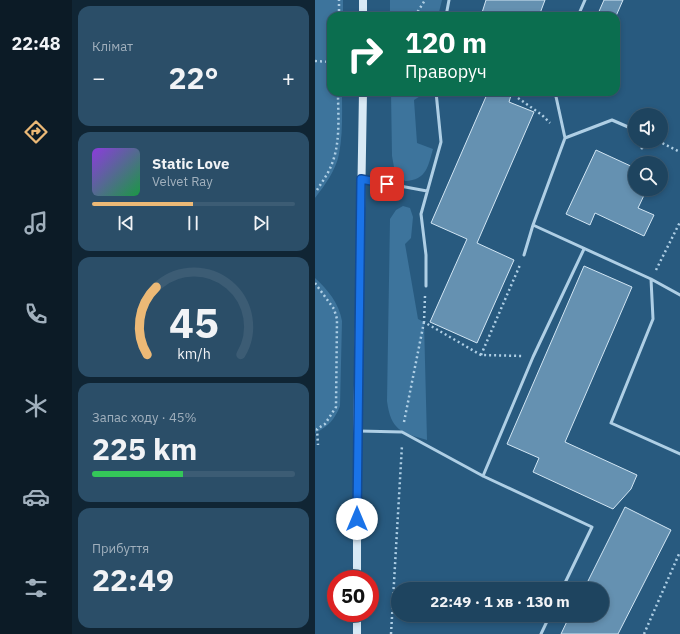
<!DOCTYPE html>
<html lang="uk">
<meta charset="utf-8">
<style>
:root{--surface:#1e445f;--page:#2b4e68;--text:#f1f3f6;--muted:#a1b0bd;--line:#3c5c74;--accent:#ecb976}
body{margin:0;font-family:"IBM Plex Sans",sans-serif;background:var(--page);color:var(--text);height:100vh;display:flex;flex-direction:column;font-size:15px;white-space:nowrap}
*{box-sizing:border-box;margin:0}
p{font-size:13px;color:var(--muted)}
.icon{flex:none;width:22px;height:22px;fill:none;stroke:currentColor;stroke-width:2;stroke-linecap:round;stroke-linejoin:round}
.map{position:relative;flex:1;overflow:hidden}
.sheet{display:flex;flex-direction:column;gap:6px;padding:6px;background:#102534;width:243px}
.sheet>*{flex:none}
.hud{position:absolute;left:12px;top:12px;width:293px;height:84px;border-radius:12px;box-shadow:0 2px 6px #0003,0 0 0 1px var(--line);background:#0b6e4f;color:#fff;overflow:hidden}
.controls{position:absolute;left:313px;top:108px;display:grid;gap:8px}
.controls a{display:grid;place-items:center;width:40px;height:40px;border-radius:50%;background:var(--surface);box-shadow:0 2px 6px #0003,0 0 0 1px var(--line);font-size:20px}
.speed{position:absolute;left:12px;top:570px;display:flex;gap:8px;font-size:20px;font-weight:700;text-align:center}
.speed>*{display:grid;place-content:center;width:52px;height:52px;border-radius:50%;background:var(--surface);box-shadow:0 2px 6px #0003,0 0 0 1px var(--line);line-height:1}
.speed .limit{border:6px solid #d22;background:#fff;color:#111}
.pin{position:absolute;display:grid;place-items:center;width:34px;height:34px;color:#fff;margin:-17px;border-radius:8px;box-shadow:0 2px 6px #0006}
.me{position:absolute;width:44px;margin:-22px;rotate:0deg;stroke-linejoin:round;filter:drop-shadow(0 0 3px #0008)}
.turn{display:flex;align-items:center;gap:14px;height:84px;padding:0 12px;font-size:18px}
.turn .icon{width:52px;height:52px;stroke-width:2.5}
.turn b{display:block;font-size:28px;line-height:34px}
.big{font-size:30px;font-weight:700;line-height:1.1}
.sheet .card{flex:1;display:flex;flex-direction:column;justify-content:center;gap:6px;min-width:0;padding:0 14px;border-radius:12px;background:var(--page)}
.sheet .dial{align-items:center;gap:0}
.dial svg{height:104px;overflow:visible;fill:none;stroke:var(--line);stroke-width:7;stroke-linecap:round;text-anchor:middle}
.dial text{fill:var(--text);stroke:none}
.song{display:flex;align-items:center;gap:12px}
.cover{width:48px;height:48px;border-radius:6px;background:linear-gradient(135deg,hsl(270 70% 55%),hsl(140 70% 35%))}
.played{height:4px;border-radius:2px;background:linear-gradient(90deg,var(--accent) 50%,var(--line) 50%)}
.keys{display:flex;justify-content:space-around;direction:ltr}
.heat{display:flex;justify-content:space-between;align-items:center;font-size:22px;direction:ltr}
.charge{height:6px;border-radius:3px;background:linear-gradient(90deg,#34c759 45%,var(--line) 0)}
.trip{position:absolute;left:76px;top:582px;width:218px;height:40px;border-radius:20px;background:var(--surface);box-shadow:0 2px 6px #0003,0 0 0 1px var(--line);font-weight:700;line-height:40px;text-align:center}
main{display:flex;flex:1;min-height:0}
.menu{display:flex;flex-direction:column;width:72px;justify-content:space-around;align-items:center;background:#0c1b26;color:var(--muted)}
.menu .icon{width:28px;height:28px}
.menu .current{color:var(--accent)}
.menu b{font-size:18px;color:var(--text)}
.map>svg:first-child{display:block}
.green{fill:#3d749c}
.building{fill:#6591b1;stroke:#d2e6f4}
.lines{fill:none;stroke-linecap:round;stroke-linejoin:round}
.path{stroke:#afcfe5;stroke-width:2.5;stroke-dasharray:2 3;stroke-linecap:butt}
.lane{stroke:#afcfe5;stroke-width:3}
.secondary{stroke:#d8e9f5;stroke-width:8}
.route-casing{stroke:#114b97;stroke-width:10}
.route{stroke:#1a73e8;stroke-width:7}
</style>
<main>
<nav class="menu">
<b>22:48</b>
<svg class="icon current" aria-label="directions" viewBox="0 0 24 24"><path d="M12 3l9 9-9 9-9-9zM9 14v-3h6M13 9l2 2-2 2"/></svg>
<svg class="icon" aria-label="music" viewBox="0 0 24 24"><path d="M9 18V5l10-2v13"/><circle cx="6" cy="18" r="3"/><circle cx="16" cy="16" r="3"/></svg>
<svg class="icon" aria-label="phone" viewBox="0 0 24 24"><path d="M5 4h4l2 5-3 2q2 4 5 5l2-3 5 2v4C11 20 4 13 5 4z"/></svg>
<svg class="icon" aria-label="climate" viewBox="0 0 24 24"><path d="M12 3v18M4 7l16 10M4 17L20 7"/></svg>
<svg class="icon" aria-label="car" viewBox="0 0 24 24"><path d="M5 17H2v-5l4-1 3-4h7l3 4 3 1v5h-3M9 17h6M6 11h13"/><circle cx="7" cy="17" r="2"/><circle cx="17" cy="17" r="2"/></svg>
<svg class="icon" aria-label="filters" viewBox="0 0 24 24"><path d="M4 7h16M4 17h16"/><circle cx="9" cy="7" r="2"/><circle cx="15" cy="17" r="2"/></svg>
</nav>
<section class="sheet">
<div class="card"><p>Клімат</p>
<div class="heat"><a>−</a><b class="big">22°</b><a>+</a></div>
</div>
<div class="card">
<div class="song"><i class="cover"></i><div><b>Static Love</b><p>Velvet Ray</p></div></div>
<div class="played"></div>
<div class="keys"><svg class="icon" aria-label="previous" viewBox="0 0 24 24"><path d="M18 5L8 12l10 7zM5 5v14"/></svg><svg class="icon" aria-label="pause" viewBox="0 0 24 24"><path d="M8 5v14M16 5v14"/></svg><svg class="icon" aria-label="next" viewBox="0 0 24 24"><path d="M6 5l10 7-10 7zM19 5v14"/></svg></div>
</div>
<div class="card dial"><svg viewBox="0 0 100 80">
<path d="M14 69A42 42 0 1 1 86 69"/>
<path d="M14 69A42 42 0 0 1 21 17" stroke="#ecb976"/>
<text x="50" y="56" font-size="32" font-weight="700">45</text>
<text x="50" y="72" font-size="11">km/h</text>
</svg></div>
<div class="card"><p>Запас ходу · 45%</p><b class="big">225 km</b><div class="charge"></div></div>
<div class="card"><p>Прибуття</p><b class="big">22:49</b></div>
</section>
<div class="map">
<svg width="365" height="634" viewBox="0 0 365 634">
<rect width="100%" height="100%" fill="#285a7f"/>
<path class="green" d="M0,0h28v16h-12v76h11c0,20 1,42 -3,62 -3,16 -14,31 -24,44z
M75,0h52l-4,16h-48z
M76,92h32l-1,3 -8,5 3,43 16,6c-5,17 -6,31 -28,32l-7,-7 -4,-7 -2,-11z
M88,206l7,2 3,9 -2,21 -6,6 13,75 6,3 3,118c-27,-8 -36,-10 -40,-39l3,-182 6,-9z
M0,278c13,12 24,25 27,43l-2,85c-5,13 -12,21 -25,27z"/>
<path class="building" d="M171,0h59l-6,16h-58z
M289,0h19l-7,16h-19z
M173,92h24l-3,10 25,10 -57,131 37,17 -37,83 -47,-21 37,-83 -36,-16z
M281,150l39,18v21h12l-9,19 16,7 -10,21 -49,-23 -5,12 -24,-11z
M269,266l48,21 -67,155 72,33 -6,14 -18,20 -80,-37 6,-14 -32,-14z
M310,507l46,23 -53,104h-57l9,-19h32v-26h-18z"/>
<g class="lines">
<path class="path" d="M24,16v-16
M100,16l10,-16
M0,61l16,1
M161,92l6,2
M203,98l24,17 8,8
M343,141l22,11
M2,190c5,-8 11,-16 14,-24 10,-23 7,-50 7,-74
M341,270l24,-48
M0,283l19,26 3,10 -1,88 -11,17 -8,5 1,16
M110,296l-1,26 57,33 41,1
M166,355l39,-90
M89,422l20,-100
M76,634l11,-189
M329,634l35,-80 1,1"/>
<path class="lane" d="M131,16l3,-16
M263,16l7,-16
M240,92l10,46
M327,148l3,-7
M47,179l65,12
M218,225l118,54 29,16
M209,255l9,-30 32,-87 47,-18 23,10
M336,279l2,40 -42,104 69,31
M111,286v-31l-5,-41 20,-72 -5,-50
M44,431l43,1 81,44 109,51 -30,62
M168,476l50,-119 51,-108
M226,634l9,-19"/>
<path class="secondary" d="M48,16v-16
M42,579v-135l6,-352
M42,634v-21"/>
</g>
<g class="lines">
<defs>
<path id="route" d="M42,519l4,-340 26,5"/>
</defs>
<use href="#route" class="route-casing"/>
<use href="#route" class="route"/>
</g>
</svg>
<div class="controls">
<a><svg class="icon" aria-label="sound" viewBox="0 0 24 24"><path d="M4 9h4l5-4v14l-5-4H4zM17 9q2 3 0 6"/></svg></a>
<a><svg class="icon" aria-label="search" viewBox="0 0 24 24"><circle cx="10" cy="10" r="6"/><path d="M15 15l6 6"/></svg></a>
</div>
<div class="speed"><div class="limit">50</div></div>
<div class="pin" style="left:72px;top:184px;background:#d93025"><svg class="icon" aria-label="arrive" viewBox="0 0 24 24"><path d="M6 21V4h12l-3 4 3 4H6"/></svg></div>
<svg class="me" style="left:42px;top:519px" viewBox="-20 -20 40 40"><circle r="19" fill="#fff"/><path d="M0-13L10 11 0 6-10 11z" fill="#1a73e8"/></svg>
<div class="trip">22:49 · 1 хв · 130 m</div>
<div class="hud">
<div class="turn"><svg class="icon" aria-label="right" viewBox="0 0 24 24"><path d="M7 20v-9h11M14 6l5 5-5 5"/></svg><div><b>120 m</b>Праворуч</div></div>
</div>
</div>
</main>
